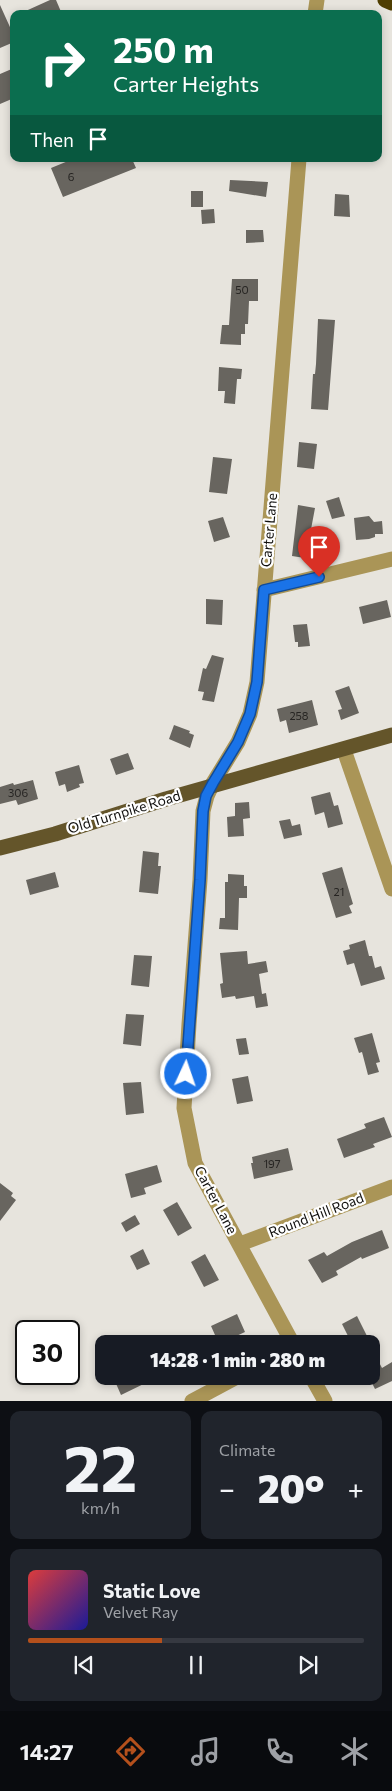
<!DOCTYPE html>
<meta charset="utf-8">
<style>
:root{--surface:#171b24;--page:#20242c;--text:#f1f3f6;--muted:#9ea1a6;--line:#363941;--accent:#b4501c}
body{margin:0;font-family:Commissioner,sans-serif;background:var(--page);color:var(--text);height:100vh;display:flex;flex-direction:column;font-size:19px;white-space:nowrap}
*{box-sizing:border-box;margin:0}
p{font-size:16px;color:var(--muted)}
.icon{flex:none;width:28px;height:28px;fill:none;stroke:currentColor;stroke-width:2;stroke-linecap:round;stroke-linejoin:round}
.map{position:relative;height:1401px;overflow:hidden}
.side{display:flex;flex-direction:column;gap:10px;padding:10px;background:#0d0f14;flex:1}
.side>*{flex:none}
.top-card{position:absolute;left:10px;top:10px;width:372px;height:152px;border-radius:10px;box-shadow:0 2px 8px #0003;background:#0b6e4f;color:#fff;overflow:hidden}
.speed{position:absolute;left:15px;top:1320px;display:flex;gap:10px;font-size:25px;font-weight:700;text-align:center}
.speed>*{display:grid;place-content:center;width:65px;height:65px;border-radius:50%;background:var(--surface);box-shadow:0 2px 8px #0003;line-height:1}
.speed .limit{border:2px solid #111;border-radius:8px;background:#fff;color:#111}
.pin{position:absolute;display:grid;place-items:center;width:42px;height:42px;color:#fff;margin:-51px -21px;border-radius:50% 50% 50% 0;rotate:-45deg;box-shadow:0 0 5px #0007}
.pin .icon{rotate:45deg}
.me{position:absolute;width:55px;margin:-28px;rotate:3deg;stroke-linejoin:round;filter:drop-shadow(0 0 4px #0008)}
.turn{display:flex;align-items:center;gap:18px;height:105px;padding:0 20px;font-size:22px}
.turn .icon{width:65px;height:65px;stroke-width:2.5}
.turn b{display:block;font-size:35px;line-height:42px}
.then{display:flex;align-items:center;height:48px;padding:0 20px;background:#0003;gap:10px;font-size:19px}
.big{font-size:38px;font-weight:800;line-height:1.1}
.side .widget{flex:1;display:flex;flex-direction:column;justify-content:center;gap:8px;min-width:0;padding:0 18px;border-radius:10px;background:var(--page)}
.side .dial{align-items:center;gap:0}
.dial b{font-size:65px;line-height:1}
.song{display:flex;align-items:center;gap:15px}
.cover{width:60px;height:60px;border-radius:8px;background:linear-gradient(135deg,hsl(0 70% 55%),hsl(240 70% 35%))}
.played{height:5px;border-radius:2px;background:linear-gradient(90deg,var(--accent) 40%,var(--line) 40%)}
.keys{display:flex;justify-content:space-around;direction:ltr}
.heat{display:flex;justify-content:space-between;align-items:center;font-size:28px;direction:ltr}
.side .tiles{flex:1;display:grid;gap:10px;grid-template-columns:1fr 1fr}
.widget:last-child{grid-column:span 2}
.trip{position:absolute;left:95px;top:1335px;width:285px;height:50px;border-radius:10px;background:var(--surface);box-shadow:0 2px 8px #0003;font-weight:800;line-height:50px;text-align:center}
.dock{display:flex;height:80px;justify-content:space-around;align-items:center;background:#090b0e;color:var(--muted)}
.dock .icon{width:35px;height:35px}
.dock .active{color:var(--accent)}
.dock b{font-size:22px;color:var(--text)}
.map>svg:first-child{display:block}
.building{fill:#68655f}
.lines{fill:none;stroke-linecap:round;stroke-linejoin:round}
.minor{stroke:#aa9557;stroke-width:15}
.major{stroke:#64552a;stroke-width:15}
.highway{stroke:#4f3e01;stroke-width:15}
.route-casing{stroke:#114b97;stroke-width:12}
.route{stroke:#1a73e8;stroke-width:9}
.labels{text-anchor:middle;stroke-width:4.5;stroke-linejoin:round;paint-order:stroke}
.number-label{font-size:11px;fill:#262422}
.street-label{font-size:14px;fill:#100f0d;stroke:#fff}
</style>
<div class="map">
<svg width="392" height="1401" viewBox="0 0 392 1401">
<rect width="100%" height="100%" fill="#e7e4dd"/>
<path class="building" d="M50,0h6l6,14h-43z
M0,5l14,31v6l-14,6z
M14,68v30l-14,6v-30z
M73,159h59l4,9 -73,29 -12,-29z
M230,180l38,2 -2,15 -37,-6z
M191,191h12v16h-12z
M335,194l14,1 1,22 -16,-1z
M214,209l1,14 -13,1 -1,-14z
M246,230h17l1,12 -18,1z
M232,279h26v22h-9l-1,23h-3v10h-4v11l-21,-1 2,-19h7z
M318,319l17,1 -7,90 -17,-1 2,-35h2l1,-10z
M219,367l23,2 -1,10h-4l-2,25 -11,-1 1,-12h-7z
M299,442l18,2 -3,25 -17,-2z
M213,457l19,2 -5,35 -18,-2z
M339,497l6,19 -13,3 -6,-18z
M298,505l17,3 -6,32h4l-2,19 -19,-3z
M369,516l5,6 8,-1 1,13h-8v3l-6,2 -13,1 -2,-22z
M223,517l7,20 -16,5 -6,-21z
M206,599l17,1 -1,25 -16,-1z
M387,600l4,17 -28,7 -4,-17z
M307,624l3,22 -12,1v-5h-3l-2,-17z
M212,655l12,3 -10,44 -12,-2 2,-8 -6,-1 5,-23 3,1z
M349,686l10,27 -18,7 -3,-10 4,-1 -7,-18z
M312,700l6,25 -29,8 -3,-13 -6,2 -3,-13z
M174,725l16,6 -1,2 5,2 -4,13 -21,-9z
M128,753l6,16 -18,6 -6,-16z
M79,765l5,18 -5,1 1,3 -13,5 -2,-8 -6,2 -4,-14z
M33,780l5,19 -20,6 -2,-5 -16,4v-17l13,-4 1,2z
M330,792l4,14 4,-1 5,19 -15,4 -4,-16 -9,3 -4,-18z
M249,802l1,16 -7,1 1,17 -16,1 -1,-20 8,-1v-13z
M290,819l2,7 8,-2 2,11 -18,4 -5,-18z
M143,851l16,2 -1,13h3l-3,28 -19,-2z
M342,867l11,37 -4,2 3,7 -16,5 -14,-45z
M55,872l4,15 -29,8 -4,-15z
M228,874l16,1v11h3v12h-8l-1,32 -19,-1 1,-11h5v-36h3z
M365,940l4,16h3l3,12 6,-2 4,13 -24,7 -7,-23 -7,2 -4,-14 7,-2 -1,-4z
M247,951l1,13 18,-3 2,11 -9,2 3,20 4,-1 2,13 -12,2 -2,-12 -18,3 -1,-3 -13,2 -2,-14 3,-1 -3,-30z
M134,955l18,1 -3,31 -18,-2z
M126,1014l18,1 -3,31 -18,-2z
M372,1033l8,29 -4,1 3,9 -11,3 -6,-23 -3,1 -5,-15z
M246,1038l3,16 -10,1 -3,-16z
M248,1076l5,25 -16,3 -5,-25z
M141,1082l3,31 -18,2 -3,-32z
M384,1117l8,20 -19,7 2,3 -31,11 -7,-19 29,-11 -2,-4z
M288,1148l5,22 -39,9 -3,-16h2l-1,-6z
M157,1165l5,17 -18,6 2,6 -15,4 -6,-24z
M0,1183l13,10 -2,3 5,4 -16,21z
M177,1202l15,26 -14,8 -15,-26z
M135,1215l5,9 -14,8 -5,-9z
M382,1230l7,18 -27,11 -1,-2 -25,14 2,4 -16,8 -14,-23 16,-8 3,4 25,-14z
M143,1249l7,15 -13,6 -7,-14z
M205,1254l14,26 -15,7 -13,-25z
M237,1314l8,18 -26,12 -8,-18z
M357,1316l12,24 -8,4h-9l-10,-20z
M371,1347l11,21 10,-6v19l-17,8 -4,-8z
M120,1376h40l-39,19 -7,-16z"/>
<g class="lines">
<path class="minor" d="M315,14l2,-14
M264,590l128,-31
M344,750l48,139
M240,1244l152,-57
M293,1344l-98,-181 -11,-55 5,-84 11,-144 3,-69 4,-15 6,-13 25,-41 12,-28 7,-32 42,-523
M311,1376l14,25
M192,1401l47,-25"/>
<path class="major" d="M0,848l55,-14 111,-35 226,-64"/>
<path class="highway" d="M385,0l7,3"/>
</g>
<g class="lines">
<defs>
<path id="route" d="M186,1074l14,-194 3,-69 3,-15 7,-13 25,-41 12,-28 7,-32 7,-92 55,-13"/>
</defs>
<use href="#route" class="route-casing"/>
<use href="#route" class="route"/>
</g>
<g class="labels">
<g class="number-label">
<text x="71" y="181">6</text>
<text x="242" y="294">50</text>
<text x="299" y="720">258</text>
<text x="18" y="797">306</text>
<text x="339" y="896">21</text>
<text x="272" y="1168">197</text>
</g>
<g class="street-label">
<text transform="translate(269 530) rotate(-85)" y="5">Carter Lane</text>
<text transform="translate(124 812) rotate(-17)" y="5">Old Turnpike Road</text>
<text transform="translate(216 1200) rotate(62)" y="5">Carter Lane</text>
<text transform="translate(316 1215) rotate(-21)" y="5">Round Hill Road</text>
</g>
</g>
</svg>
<div class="speed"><div class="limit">30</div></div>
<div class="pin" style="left:319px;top:577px;background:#d93025"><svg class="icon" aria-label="arrive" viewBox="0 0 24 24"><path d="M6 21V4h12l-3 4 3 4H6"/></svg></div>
<svg class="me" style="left:186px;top:1074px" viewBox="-20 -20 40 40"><circle r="17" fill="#1a73e8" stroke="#fff" stroke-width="3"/><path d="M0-11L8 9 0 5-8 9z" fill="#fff"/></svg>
<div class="trip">14:28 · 1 min · 280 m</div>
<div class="top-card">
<div class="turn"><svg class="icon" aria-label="right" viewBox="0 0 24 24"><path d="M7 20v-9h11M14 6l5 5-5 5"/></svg><div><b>250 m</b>Carter Heights</div></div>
<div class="then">Then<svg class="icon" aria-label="arrive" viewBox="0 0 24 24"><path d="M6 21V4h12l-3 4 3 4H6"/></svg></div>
</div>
</div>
<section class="side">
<div class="tiles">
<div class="widget dial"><b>22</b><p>km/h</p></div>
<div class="widget"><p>Climate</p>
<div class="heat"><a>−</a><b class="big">20°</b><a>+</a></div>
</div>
<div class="widget">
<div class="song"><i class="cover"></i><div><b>Static Love</b><p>Velvet Ray</p></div></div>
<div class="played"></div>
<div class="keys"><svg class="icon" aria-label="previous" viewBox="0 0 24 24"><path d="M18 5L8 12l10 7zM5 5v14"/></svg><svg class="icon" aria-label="pause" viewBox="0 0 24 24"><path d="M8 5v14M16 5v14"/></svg><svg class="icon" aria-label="next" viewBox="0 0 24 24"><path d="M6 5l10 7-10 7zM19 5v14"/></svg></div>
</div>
</div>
</section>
<nav class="dock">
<b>14:27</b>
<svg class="icon active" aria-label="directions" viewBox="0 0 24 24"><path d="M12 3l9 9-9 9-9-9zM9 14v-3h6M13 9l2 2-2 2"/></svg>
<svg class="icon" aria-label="music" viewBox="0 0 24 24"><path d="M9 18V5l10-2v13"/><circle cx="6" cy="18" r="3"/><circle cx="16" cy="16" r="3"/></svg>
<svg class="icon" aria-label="phone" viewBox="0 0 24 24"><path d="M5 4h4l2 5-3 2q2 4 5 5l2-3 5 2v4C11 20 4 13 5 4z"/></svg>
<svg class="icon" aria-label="climate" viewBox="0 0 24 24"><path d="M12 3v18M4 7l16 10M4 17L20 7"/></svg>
</nav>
